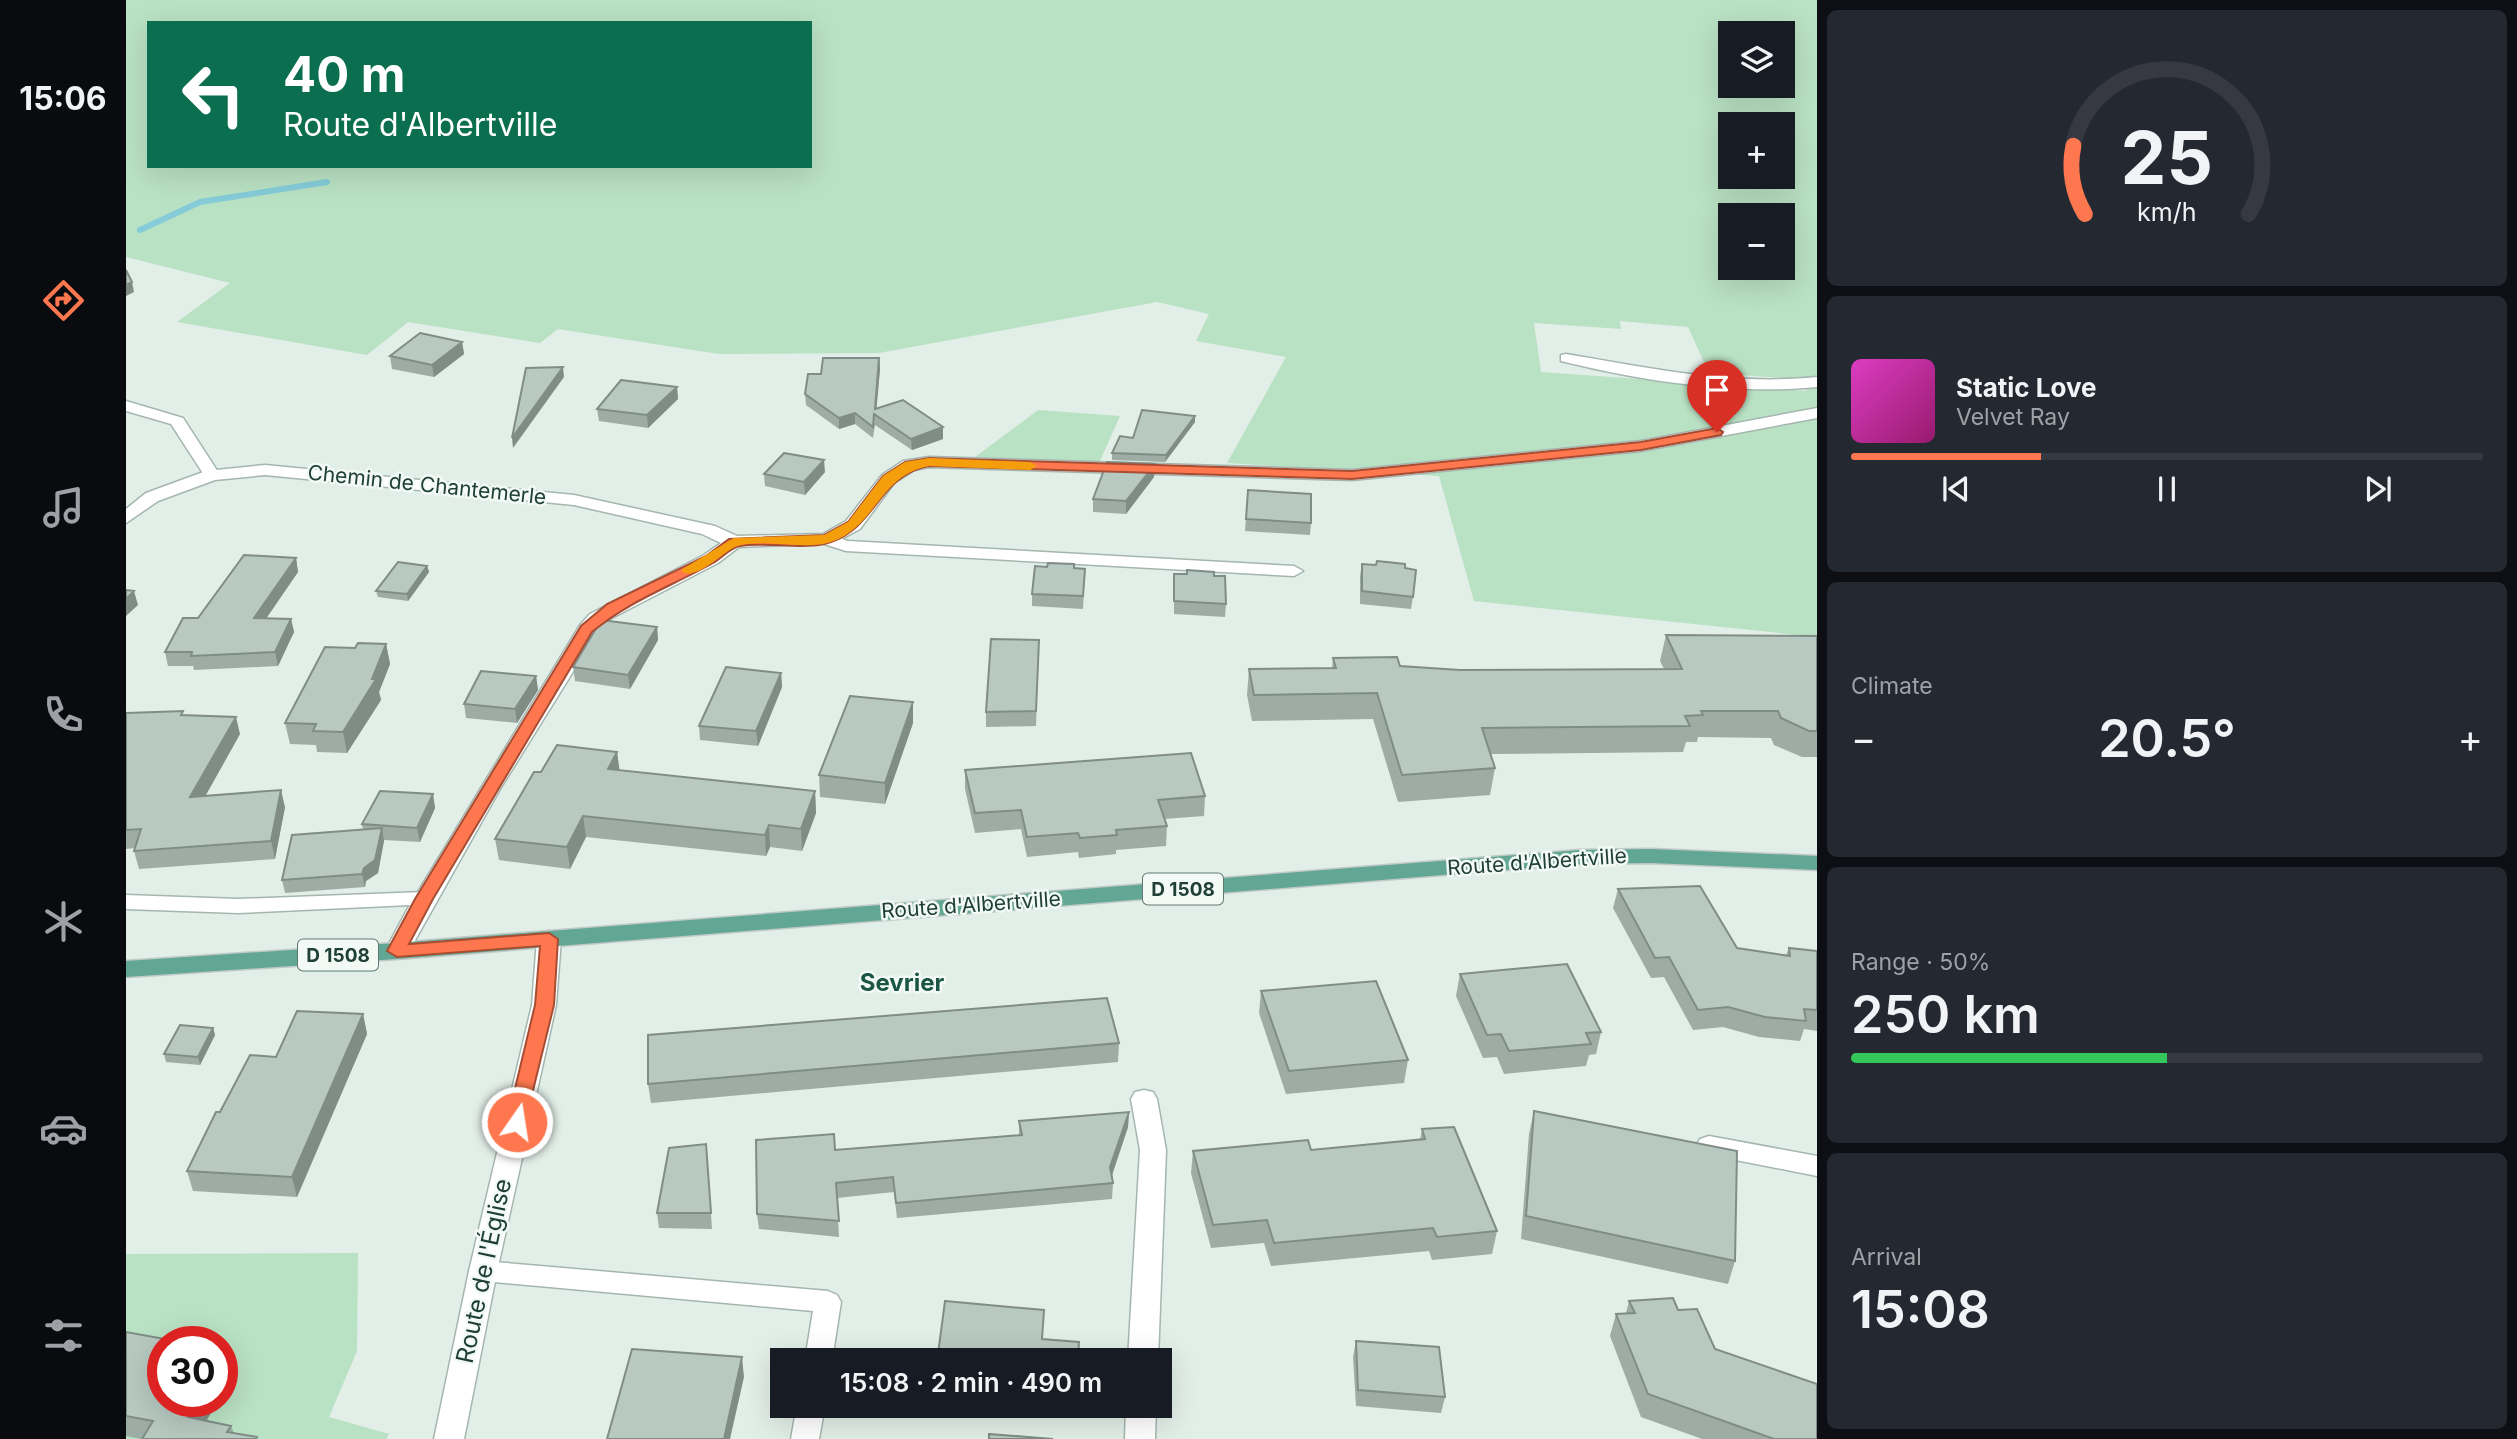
<!DOCTYPE html>
<meta charset="utf-8">
<style>
:root{--surface:#171b24;--page:#242831;--text:#f1f3f6;--muted:#9ea1a6;--line:#363941;--accent:#ff774f}
body{margin:0;font-family:Inter,sans-serif;background:var(--page);color:var(--text);height:100vh;display:flex;flex-direction:column;font-size:26px;white-space:nowrap}
*{box-sizing:border-box;margin:0}
p{font-size:23px;color:var(--muted)}
.icon{flex:none;width:38px;height:38px;fill:none;stroke:currentColor;stroke-width:2;stroke-linecap:round;stroke-linejoin:round}
.map{position:relative;flex:1;overflow:hidden}
.details{display:flex;flex-direction:column;gap:10px;padding:10px;background:#0d0f14;width:700px}
.details>*{flex:none}
.banner{position:absolute;left:21px;top:21px;width:665px;height:147px;border-radius:0px;box-shadow:0 7px 28px #0002;background:#0b6e4f;color:#fff;overflow:hidden}
.fabs{position:absolute;left:1592px;top:21px;display:grid;gap:14px}
.fabs a{display:grid;place-items:center;width:77px;height:77px;border-radius:0px;background:var(--surface);box-shadow:0 7px 28px #0002;font-size:35px}
.speed{position:absolute;left:21px;top:1326px;display:flex;gap:14px;font-size:35px;font-weight:700;text-align:center}
.speed>*{display:grid;place-content:center;width:91px;height:91px;border-radius:50%;background:var(--surface);box-shadow:0 7px 28px #0002;line-height:1}
.speed .limit{border:10px solid #d22;background:#fff;color:#111}
.pin{position:absolute;display:grid;place-items:center;width:60px;height:60px;color:#fff;margin:-72px -30px;border-radius:50% 50% 50% 0;rotate:-45deg;box-shadow:0 0 7px #0007}
.pin .icon{rotate:45deg}
.me{position:absolute;width:77px;margin:-38px;rotate:13deg;stroke-linejoin:round;filter:drop-shadow(0 0 5px #0008)}
.turn{display:flex;align-items:center;gap:24px;height:147px;padding:0 21px;font-size:32px}
.turn .icon{width:91px;height:91px;stroke-width:2.5}
.turn b{display:block;font-size:49px;line-height:60px}
.big{font-size:52px;font-weight:600;line-height:1.1}
.details .tile{flex:1;display:flex;flex-direction:column;justify-content:center;gap:10px;min-width:0;padding:0 24px;border-radius:10px;background:var(--page)}
.details .dial{align-items:center;gap:0}
.dial svg{height:182px;overflow:visible;fill:none;stroke:var(--line);stroke-width:7;stroke-linecap:round;text-anchor:middle}
.dial text{fill:var(--text);stroke:none}
.song{display:flex;align-items:center;gap:21px}
.cover{width:84px;height:84px;border-radius:10px;background:linear-gradient(135deg,hsl(310 70% 55%),hsl(320 70% 35%))}
.played{height:7px;border-radius:4px;background:linear-gradient(90deg,var(--accent) 30%,var(--line) 30%)}
.keys{display:flex;justify-content:space-around;direction:ltr}
.heat{display:flex;justify-content:space-between;align-items:center;font-size:38px;direction:ltr}
.charge{height:10px;border-radius:5px;background:linear-gradient(90deg,#34c759 50%,var(--line) 0)}
.trip{position:absolute;left:644px;top:1348px;width:402px;height:70px;border-radius:0px;background:var(--surface);box-shadow:0 7px 28px #0002;font-weight:600;line-height:70px;text-align:center}
main{display:flex;flex:1;min-height:0}
.tabs{display:flex;flex-direction:column;width:126px;justify-content:space-around;align-items:center;background:#090b0e;color:var(--muted)}
.tabs .icon{width:49px;height:49px}
.tabs .on{color:var(--accent)}
.tabs b{font-size:32px;color:var(--text)}
.map>svg:first-child{display:block}
.green{fill:#b9e1c3;fill-rule:evenodd}
.lines{fill:none;stroke-linecap:round;stroke-linejoin:round}
.stream{stroke:#85ccd8;stroke-width:6}
.service-casing{stroke:#a4b6af;stroke-width:3}
.minor-casing{stroke:#a4b6af;stroke-width:3}
.primary-casing{stroke:#c1cac7;stroke-width:3}
.service{fill:#fff;fill-rule:evenodd}
.minor{fill:#fff;fill-rule:evenodd}
.primary{fill:#62a794;fill-rule:evenodd}
.wall{fill:#9dada6}
.shaded-wall{fill:#808d87}
.building{fill:#b7c9c1;stroke:#808d87;stroke-width:2}
.route{fill:#ff774f;stroke:#a64d33;stroke-width:2}
.slow{fill:#f59e0b}
.labels{text-anchor:middle;stroke-width:5;stroke-linejoin:round;paint-order:stroke}
.shield{fill:#f3faf6;stroke:#5f7870;stroke-width:2}
.shield-label{font-size:19px;font-weight:bold;fill:#204037}
.street-label{font-size:21px;fill:#204037;stroke:#f3faf6}
.quarter-label{font-size:24px;font-weight:bold;fill:#1a5545;stroke:#f3faf6}
.near-street-label{font-size:24px;fill:#204037;stroke:#f3faf6}
</style>
<main>
<nav class="tabs">
<b>15:06</b>
<svg class="icon on" aria-label="directions" viewBox="0 0 24 24"><path d="M12 3l9 9-9 9-9-9zM9 14v-3h6M13 9l2 2-2 2"/></svg>
<svg class="icon" aria-label="music" viewBox="0 0 24 24"><path d="M9 18V5l10-2v13"/><circle cx="6" cy="18" r="3"/><circle cx="16" cy="16" r="3"/></svg>
<svg class="icon" aria-label="phone" viewBox="0 0 24 24"><path d="M5 4h4l2 5-3 2q2 4 5 5l2-3 5 2v4C11 20 4 13 5 4z"/></svg>
<svg class="icon" aria-label="climate" viewBox="0 0 24 24"><path d="M12 3v18M4 7l16 10M4 17L20 7"/></svg>
<svg class="icon" aria-label="car" viewBox="0 0 24 24"><path d="M5 17H2v-5l4-1 3-4h7l3 4 3 1v5h-3M9 17h6M6 11h13"/><circle cx="7" cy="17" r="2"/><circle cx="17" cy="17" r="2"/></svg>
<svg class="icon" aria-label="filters" viewBox="0 0 24 24"><path d="M4 7h16M4 17h16"/><circle cx="9" cy="7" r="2"/><circle cx="15" cy="17" r="2"/></svg>
</nav>
<div class="map">
<svg width="1691" height="1439" viewBox="0 0 1691 1439">
<rect width="100%" height="100%" fill="#e2eee8"/>
<path class="green" d="M0,0h1691v637l-343,-36 -35,-125 -212,-13 59,-106 -90,-16 13,-27 -52,-12 -278,51 -160,1 -161,-25 -18,14 -132,-21 -41,33 -190,-33 53,-39 -104,-26zM23,23h661v143h-661zM1605,33h52v53h-52zM1605,124h52v53h-52zM1605,215h52v53h-52zM1494,321l68,6 21,46 90,6 8,12 -266,-19 -7,-49 87,6z
M912,410l82,6 -21,47 -128,-3z
M232,1253l-1,98 -28,66 60,17 -3,5h-260v-185zM37,1342h59v60h-59z"/>
<g class="lines">
<path class="stream" d="M14,230l60,-28 127,-20"/>
<defs>
<path id="service" d="M1440,354c84,14 166,32 251,23v10c-82,8 -176,-6 -256,-26v-6z
M0,401l57,17 37,57 -2,3h-12l-35,-54 -45,-13z
M701,534l21,7 446,25 9,5 -9,5 -448,-25 -25,-8 -3,-4 3,-4z
M298,892l8,2 3,5 -3,5 -194,9 -112,-4v-14l112,4z
M357,1261l345,30 9,4 4,7 -9,58h-27l8,-49 -330,-30 -9,-3 -4,-7 4,-7z
M671,1405h28l-6,34h-28z"/>
<path id="minor" d="M1691,408v10l-176,33 -289,29 -423,-13 -15,3 -20,13 -34,46 -26,14 -95,4 -21,16 -114,59 -104,167 -91,162 -3,6h-18l-3,-6 22,-41 173,-285 10,-11 114,-59 17,-12 -19,-9 -128,-29 -309,-30 -50,5 -57,21 -32,22v-14l20,-16 60,-22 59,-6 309,30 141,31 22,10 86,-2 23,-13 36,-46 21,-14 26,-4 423,13 289,-29z
M423,931l8,2 4,6 -5,66 -59,266 -33,168h-30l35,-168 63,-266 5,-66 4,-6z
M1018,1090l9,2 4,7 9,51 -8,210h-30l12,-210 -9,-51 4,-7z
M1583,1136l108,20v20l-117,-23 -4,-7 4,-7z
M1000,1405h30l-1,34h-30z"/>
<path id="primary" d="M1525,849l166,7v14l-166,-7 -71,1 -1183,95 -271,18v-16l271,-18 1183,-93z"/>
</defs>
<use href="#service" class="service-casing"/>
<use href="#minor" class="minor-casing"/>
<use href="#primary" class="primary-casing"/>
<use href="#service" class="service"/>
<use href="#minor" class="minor"/>
<use href="#primary" class="primary"/>
</g>
<path class="wall" d="M336,342l2,12 -30,23 -42,-8 -2,-13z
M753,358l1,11 -4,39 67,31 -31,11 -37,-25 -2,13 -18,-14 -16,5 -33,-24 -1,-11 16,-20z
M551,387l1,12 -30,29 -49,-7 -2,-12z
M1069,422l-30,40 -53,-2v-7l21,-15z
M1029,464l-1,13 -28,37 -33,-2v-13z
M699,472l-20,23 -40,-9 -1,-12z
M1122,490l63,33 -1,12 -65,-4z
M170,558l2,14 -32,46 25,1 3,13 -16,34 -84,4 -1,-4h-25l-3,-14 33,-34z
M1236,564l51,33 -2,12 -51,-5v-28z
M301,566l2,6 -21,29 -30,-4 -2,-6z
M948,568l11,1 -2,40 -51,-3v-12z
M1048,574l40,2 12,28 -1,13 -51,-3z
M531,627l1,13 -28,49 -55,-8 -2,-14z
M1540,635l151,1v121h-15l-28,-12 -3,-7 -73,-1 -1,5h-11l-3,10 -193,2 5,14 -5,27 -92,7 -25,-83 -121,2 -5,-26 2,-26 83,-1 1,-10 67,8 60,4 204,-1 -4,-8z
M913,640l-3,86 -50,1v-15z
M260,644l4,20 -11,28 2,8 -34,53 -30,-1 -1,-7 -26,-1 -5,-21 70,-75z
M655,673l1,14 -24,59 -58,-6 -1,-14z
M410,676l2,14 -21,33 -51,-5 -2,-14z
M787,702v21l-28,81 -65,-7 -1,-22z
M0,713l58,2 56,19 -34,61 79,12 -10,52 -136,10 -5,-18 1,-3 -9,1z
M491,752l2,18 196,21 1,22 -14,38 -32,-4 -4,9 -180,-19 -16,32 -71,-9 -4,-21z
M839,770l240,26 -1,20 -40,3 3,7 -1,20 -50,4v4l-37,4 -1,-6 -51,5 -6,-28 -46,4 -10,-44z
M307,794l2,14 -15,34 -36,-2 -6,33 -12,8 -1,6 -80,6 -3,-13 81,-50 -1,-6z
M1492,889l119,59 49,7 3,-7 28,3v80l-13,-2 -4,12 -41,-4 -36,-10 -30,3 -29,-53 -13,1 -38,-70z
M1334,974l141,58 -5,22 -7,1 -3,11 -82,8 -7,-17 -14,1 -27,-62z
M1135,991l147,69 -4,23 -118,11 -27,-81z
M237,1014l4,20 -70,163 -104,-6 -6,-20 33,-59 56,-55z
M87,1028l2,7 -15,30 -34,-3 -2,-8z
M993,1043l-1,19 -467,41 -3,-19z
M1408,1111l201,150 -7,23 -207,-45 8,-105z
M1003,1112l-1,15 -16,49 1,7 -1,16 -215,19 -3,-26 -57,6 2,39 -80,-8 -2,-15 78,-64 184,-15v-14z
M1296,1129l75,102 -5,23 -60,6 -3,-9 -158,15 -7,-23 -53,5 -20,-75 2,-22 118,-1 109,-10z
M580,1144l6,85 -53,-1 -2,-15z
M1503,1301l49,9 37,39 102,90h-115l-61,-22 -31,-81 6,-22 10,-1z
M918,1310l-2,29 36,21h-140v-6z
M0,1332l80,89 25,5 3,7 23,6h-116l-15,-3z
M1230,1341l89,56 -4,16 -85,-7 -3,-49z"/>
<path class="shaded-wall" d="M6,282l2,10 -8,4v-11z
M336,342l2,12 -30,23 -2,-12z
M753,358l1,11 -4,46 -1,-6z
M437,367l1,10 -51,71 -1,-10z
M551,387l1,12 -30,29 -1,-13z
M729,413v11l-16,5v-11z
M1069,416v6l-30,40 1,-7z
M817,427v12l-31,11 -1,-11z
M698,460l1,12 -20,23 -1,-13z
M1029,464l-1,13 -28,37v-13z
M170,558l2,14 -41,60 -3,-14z
M301,566l2,6 -21,29 -1,-7z
M8,591l4,14 -12,11v-17z
M165,619l3,13 -16,34 -3,-14z
M531,627l1,13 -28,49 -2,-14z
M260,644l4,20 -11,28 2,8 -34,53 -4,-21 29,-53z
M655,673l1,14 -24,59 -2,-15z
M410,676l2,14 -21,33 -2,-14z
M787,702v21l-28,81v-21z
M110,717l4,17 -45,80 -5,-17z
M491,752l3,21 -12,-4z
M155,790l4,17 -10,52 -4,-18z
M689,791l1,22 -14,38 -1,-22z
M307,794l2,14 -15,34 -3,-14z
M457,816l3,21 -16,32 -3,-22z
M643,825l1,22 -4,9 -1,-21z
M256,828l2,13 -6,32 -12,8 -1,6 -3,-13 2,-6z
M237,1014l4,20 -70,163 -5,-20z
M87,1028l2,7 -15,30 -2,-8z
M1003,1112l-1,15 -19,56 1,-16z
M102,1351l7,22 -13,21v-33z
M616,1357l2,20 -14,62h-6z
M71,1402h21l-23,37 -7,-22z"/>
<path class="building" d="M0,270l6,12 -6,3z
M294,333l42,9 -30,23 -42,-9z
M697,358h56l-4,51 28,-9 40,27 -32,12 -37,-25 -1,13 -18,-14 -16,5 -34,-24 3,-20h13z
M437,367l-51,71 14,-70z
M495,380l56,7 -30,28 -50,-6z
M1016,410l53,6 -29,39 -54,-2 8,-17 13,2z
M658,453l40,7 -20,22 -40,-8z
M981,462l48,2 -29,37 -33,-2z
M1122,490l63,4v29l-65,-4z
M118,555l52,3 -42,60 37,1 -16,33 -84,4 1,-4h-27l18,-34h15z
M1251,561l28,3v4l11,2 -3,27 -51,-6v-27l14,1z
M272,562l29,4 -20,28 -31,-3z
M922,563l26,1v4l11,1 -2,27 -51,-2 3,-28 12,1z
M1061,570l27,2v4h11l1,28 -52,-3v-27h13z
M0,590l8,1 -8,8z
M475,620l56,7 -29,48 -55,-8z
M1540,635l151,1v95h-8l-28,-13 -3,-7h-77l2,4 -18,1 5,10 -208,2 13,40 -93,7 -25,-82 -123,2 -5,-26 87,-1 -3,-10 64,-1 3,9 60,4 222,-1z
M865,639l48,1 -3,71 -50,1z
M232,643l28,1 -14,35h4l-33,53 -30,-1 3,-7 -31,-1 40,-76 30,1z
M600,667l55,6 -25,58 -57,-5z
M355,671l55,5 -21,33 -51,-5z
M724,696l63,6 -28,81 -66,-8z
M57,711l-2,4 55,2 -46,80 91,-7 -10,51 -137,10 7,-22 -15,1v-117z
M431,745l60,7 -9,17 207,22 -14,38 -32,-4 -4,10 -182,-19 -16,31 -72,-8 39,-67h7z
M1065,753l14,43 -47,4 9,26 -51,4 1,5 -37,3 -2,-5 -51,4 -6,-27 -46,3 -10,-43z
M254,791l53,3 -16,34 -55,-4z
M256,828l-7,32 -11,8 -2,6 -80,6 10,-45z
M1574,886l37,62 53,8 -1,-8 28,3v59l-13,-1 2,12 -41,-4 -37,-10 -30,3 -29,-53 -14,1 -37,-69z
M1441,964l34,68 -15,1 5,11 -82,7 -8,-17 -14,1 -27,-61z
M1250,981l32,79 -119,11 -28,-80z
M981,998l12,45 -471,41v-49z
M171,1011l66,3 -71,163 -105,-6 29,-59h4l30,-57 26,2z
M54,1025l33,3 -15,29 -34,-3z
M1408,1111l203,40 -2,110 -209,-45z
M1003,1112l-19,55 3,16 -217,20 -3,-26 -57,6 3,38 -82,-7 -1,-74 78,-6 1,16 187,-15 -3,-14z
M1328,1127l43,104 -60,6 -4,-9 -159,15 -7,-23 -54,5 -20,-74 115,-11 3,10 114,-11 -3,-10z
M580,1144l5,69h-54l12,-65z
M1547,1298l5,12 19,-1 18,40 102,35v55h-43l-126,-45 -32,-80 19,-1 -6,-12z
M819,1301l99,9 -2,29 37,3 -1,18h-100v-2l-40,-4z
M0,1332l55,10h-18v60h34l-9,15 43,9 -4,6 30,5 -1,2h-114l11,-18 -27,-5z
M1230,1341l83,6 6,50 -87,-7z
M506,1349l110,8 -18,82h-117z
M96,1350l6,1 -6,10z
M863,1434l64,5h-64z"/>
<path class="route" d="M1591,428l6,4 -2,3 -80,15 -289,29 -423,-13c-50,9 -53,61 -98,76 -25,9 -64,-1 -91,4 -9,1 -18,12 -27,17 -41,23 -84,38 -121,69l-159,267 -24,45 140,-11 9,6 -4,66 -30,122h-14l-3,-5 28,-117 5,-59 -143,11 -10,-6 28,-52 166,-273 26,-22 99,-48 23,-17 95,-4 24,-13 35,-46 22,-14 24,-4 423,13 289,-29z"/>
<path class="slow" d="M803,458l101,4 7,4 -7,4 -101,-4c-50,9 -53,61 -98,76 -25,9 -73,-5 -96,5 -15,7 -34,30 -51,26l-3,-3 53,-32 90,-3 24,-13 35,-46 22,-14z"/>
<g class="labels">
<g class="shield">
<rect x="1017" y="873.5" width="80" height="31" rx="5"/>
<rect x="172" y="939.5" width="80" height="31" rx="5"/>
</g>
<g class="shield-label">
<text x="1057" y="896">D 1508</text>
<text x="212" y="962">D 1508</text>
</g>
<g class="street-label">
<text transform="translate(301 485) rotate(6)" y="7">Chemin de Chantemerle</text>
<text transform="translate(1411 862) rotate(-4)" y="7">Route d'Albertville</text>
<text transform="translate(845 905) rotate(-4)" y="7">Route d'Albertville</text>
</g>
<g class="quarter-label">
<text x="776" y="991">Sevrier</text>
</g>
<g class="near-street-label">
<text transform="translate(358 1271) rotate(-78)" y="8">Route de l'Église</text>
</g>
</g>
</svg>
<div class="fabs">
<a><svg class="icon" aria-label="layers" viewBox="0 0 24 24"><path d="M12 4l9 5-9 5-9-5zM3 14l9 5 9-5"/></svg></a>
<a>+</a>
<a>−</a>
</div>
<div class="speed"><div class="limit">30</div></div>
<div class="pin" style="left:1591px;top:432px;background:#d93025"><svg class="icon" aria-label="arrive" viewBox="0 0 24 24"><path d="M6 21V4h12l-3 4 3 4H6"/></svg></div>
<svg class="me" style="left:391px;top:1122px" viewBox="-20 -20 40 40"><circle r="17" fill="#ff774f" stroke="#fff" stroke-width="3"/><path d="M0-11L8 9 0 5-8 9z" fill="#fff"/></svg>
<div class="trip">15:08 · 2 min · 490 m</div>
<div class="banner">
<div class="turn"><svg class="icon" aria-label="left" viewBox="0 0 24 24"><path d="M17 20v-9H6M10 6l-5 5 5 5"/></svg><div><b>40 m</b>Route d'Albertville</div></div>
</div>
</div>
<section class="details">
<div class="tile dial"><svg viewBox="0 0 100 80">
<path d="M14 69A42 42 0 1 1 86 69"/>
<path d="M14 69A42 42 0 0 1 9 39" stroke="#ff774f"/>
<text x="50" y="56" font-size="32" font-weight="700">25</text>
<text x="50" y="72" font-size="11">km/h</text>
</svg></div>
<div class="tile">
<div class="song"><i class="cover"></i><div><b>Static Love</b><p>Velvet Ray</p></div></div>
<div class="played"></div>
<div class="keys"><svg class="icon" aria-label="previous" viewBox="0 0 24 24"><path d="M18 5L8 12l10 7zM5 5v14"/></svg><svg class="icon" aria-label="pause" viewBox="0 0 24 24"><path d="M8 5v14M16 5v14"/></svg><svg class="icon" aria-label="next" viewBox="0 0 24 24"><path d="M6 5l10 7-10 7zM19 5v14"/></svg></div>
</div>
<div class="tile"><p>Climate</p>
<div class="heat"><a>−</a><b class="big">20.5°</b><a>+</a></div>
</div>
<div class="tile"><p>Range · 50%</p><b class="big">250 km</b><div class="charge"></div></div>
<div class="tile"><p>Arrival</p><b class="big">15:08</b></div>
</section>
</main>
